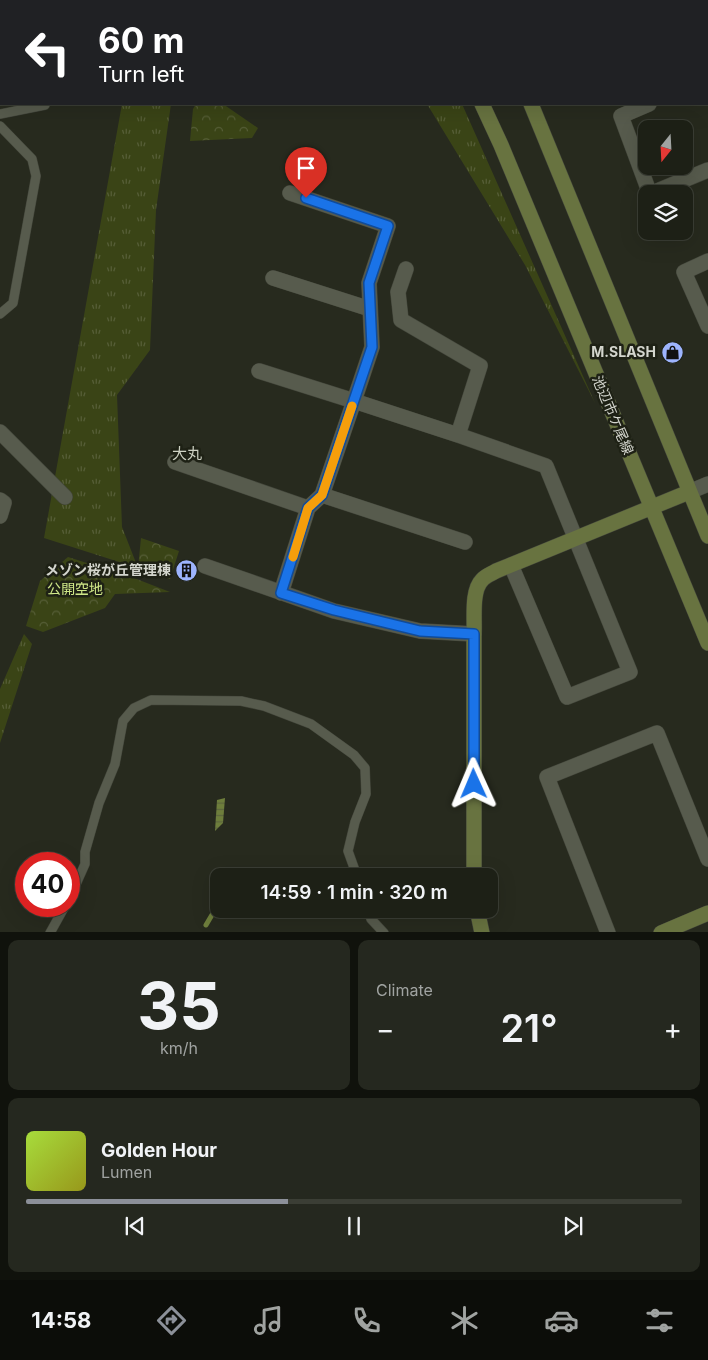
<!DOCTYPE html>
<meta charset="utf-8">
<style>
:root{--surface:#1d2016;--page:#25281f;--text:#f1f3f6;--muted:#a0a3a1;--line:#3b3e35;--accent:#8c9099}
body{margin:0;font-family:Inter,"Noto Sans JP",sans-serif;background:var(--page);color:var(--text);height:100vh;display:flex;flex-direction:column;font-size:19px;white-space:nowrap}
*{box-sizing:border-box;margin:0}
p{font-size:16px;color:var(--muted)}
.icon{flex:none;width:28px;height:28px;fill:none;stroke:currentColor;stroke-width:2;stroke-linecap:round;stroke-linejoin:round}
.map{position:relative;height:932px;overflow:hidden}
.panel{display:flex;flex-direction:column;gap:8px;padding:8px;background:#10120c;flex:1}
.panel>*{flex:none}
.banner{position:absolute;left:0px;top:0px;width:709px;height:105px;box-shadow:0 5px 20px #0002,0 0 0 1px var(--line);background:#202124;color:#fff;overflow:hidden}
.needle{width:32px;rotate:198deg}
.fabs{position:absolute;left:638px;top:120px;display:grid;gap:10px}
.fabs a{display:grid;place-items:center;width:55px;height:55px;border-radius:10px;background:var(--surface);box-shadow:0 5px 20px #0002,0 0 0 1px var(--line);font-size:25px}
.speed{position:absolute;left:15px;top:852px;display:flex;gap:10px;font-size:25px;font-weight:700;text-align:center}
.speed>*{display:grid;place-content:center;width:65px;height:65px;border-radius:50%;background:var(--surface);box-shadow:0 5px 20px #0002,0 0 0 1px var(--line);line-height:1}
.speed .limit{border:8px solid #d22;background:#fff;color:#111}
.pin{position:absolute;display:grid;place-items:center;width:42px;height:42px;color:#fff;margin:-51px -21px;border-radius:50% 50% 50% 0;rotate:-45deg;box-shadow:0 0 5px #0007}
.pin .icon{rotate:45deg}
.me{position:absolute;width:55px;margin:-28px;rotate:359deg;stroke-linejoin:round;filter:drop-shadow(0 0 4px #0008)}
.turn{display:flex;align-items:center;gap:18px;height:105px;padding:0 15px;font-size:22px}
.turn .icon{width:65px;height:65px;stroke-width:2.5}
.turn b{display:block;font-size:35px;line-height:42px}
.big{font-size:38px;font-weight:600;line-height:1.1}
.panel .card{flex:1;display:flex;flex-direction:column;justify-content:center;gap:8px;min-width:0;padding:0 18px;border-radius:10px;background:var(--page)}
.panel .dial{align-items:center;gap:0}
.dial b{font-size:65px;line-height:1}
.song{display:flex;align-items:center;gap:15px}
.cover{width:60px;height:60px;border-radius:8px;background:linear-gradient(135deg,hsl(80 70% 55%),hsl(60 70% 35%))}
.played{height:5px;border-radius:2px;background:linear-gradient(90deg,var(--accent) 40%,var(--line) 40%)}
.keys{display:flex;justify-content:space-around;direction:ltr}
.heat{display:flex;justify-content:space-between;align-items:center;font-size:28px;direction:ltr}
.panel .tiles{flex:1;display:grid;gap:8px;grid-template-columns:1fr 1fr}
.card:last-child{grid-column:span 2}
.trip{position:absolute;left:210px;top:868px;width:288px;height:50px;border-radius:10px;background:var(--surface);box-shadow:0 5px 20px #0002,0 0 0 1px var(--line);font-weight:600;line-height:50px;text-align:center}
.tabs{display:flex;height:80px;justify-content:space-around;align-items:center;background:#0c0d09;color:var(--muted)}
.tabs .icon{width:35px;height:35px}
.tabs .current{color:var(--accent)}
.tabs b{font-size:22px;color:var(--text)}
.map>svg:first-child{display:block}
.grass{fill:url(#grass-tufts)}
.park{fill:url(#park-crowns)}
.water{fill:url(#water-rules)}
.lines{fill:none;stroke-linecap:round;stroke-linejoin:round}
.stream{stroke:#6e7e3c;stroke-width:5}
.lane-casing{stroke:#43463b;stroke-width:10}
.street-casing{stroke:#43463b;stroke-width:16}
.secondary-casing{stroke:#43463b;stroke-width:16}
.lane{stroke:#575b4d;stroke-width:9}
.street{stroke:#575b4d;stroke-width:15}
.secondary{stroke:#687340;stroke-width:15}
.route-casing{stroke:#114b97;stroke-width:12}
.route{stroke:#1a73e8;stroke-width:9}
.slow{stroke:#f59e0b;stroke-width:9}
.labels{text-anchor:middle;stroke-width:5;stroke-linejoin:round;paint-order:stroke}
.poi-label{font-size:14px;font-weight:bold;fill:#d4d6ce;stroke:#1e2115;text-anchor:end}
.street-label{font-size:14px;fill:#d4d6ce;stroke:#1e2115}
.park-label{font-size:14px;fill:#cfe788;stroke:#1e2115}
.neighbourhood-label{font-size:15px;fill:#ced2c3;stroke:#1e2115}
</style>
<div class="map">
<svg width="708" height="933" viewBox="0 0 708 933">
<defs>
<pattern id="grass-tufts" width="24" height="20" patternUnits="userSpaceOnUse" patternTransform="scale(1.25)"><rect width="24" height="20" fill="#3a4416"/><path d="M3 7l-1-3M5 7V3M7 7l1-3M15 17l-1-3M17 17v-4M19 17l1-3" fill="none" stroke="#565e37"/></pattern>
<pattern id="park-crowns" width="20" height="18" patternUnits="userSpaceOnUse" patternTransform="scale(1.25)"><rect width="20" height="18" fill="#3a4416"/><path d="M2 6a3 3 0 1 1 6 0M12 15a3 3 0 1 1 6 0" fill="none" stroke="#565e37"/></pattern>
<pattern id="water-rules" width="6" height="5" patternUnits="userSpaceOnUse" patternTransform="scale(1.25)"><rect width="6" height="5" fill="#6e7e3c"/><path d="M0 2.5h6" fill="none" stroke="#5c653d"/></pattern>
</defs>
<rect width="100%" height="100%" fill="#272a1e"/>
<path class="grass" d="M94,0h92v1h-95z
M122,104h49l-15,106 -6,140 -33,45 5,132 16,41 -94,-30z
M427,104h35l133,299 -70,-138z
M24,634l8,10 -32,99v-54z"/>
<path class="park" d="M196,104h27l35,24 -6,10 -62,3 3,-32z
M141,538l38,13 -9,28 -32,-11z
M68,557l66,21 36,14 -55,2 -10,14 -62,24 -17,-6 14,-45z"/>
<path class="water" d="M225,798l-2,25 -8,8 2,-31z"/>
<g class="lines">
<path class="stream" d="M206,925l13,-22"/>
<defs>
<path id="lane" d="M0,114l45,-9
M0,126l32,33 4,17 -23,127 -13,11
M69,900l16,-36v-12l14,-49 16,-39 8,-43 11,-13 17,-8 90,1 23,5 47,18 43,31 11,13 1,26 -11,28 -7,29 9,25
M368,909l3,10 13,14
M50,933l15,-27"/>
<path id="street" d="M582,0l1,1
M48,1l3,-1
M641,1l3,-1
M0,20h1
M708,79v-1
M649,104l-28,12 29,78 58,-24
M290,193l98,33 -19,57 3,64 -18,54 104,34 88,31 84,206 -63,25 -56,-132
M708,261l-24,11 24,54
M406,269l-8,23 3,28 79,46 -22,69
M273,278l97,31
M259,371l95,30 -32,94 -14,13 -27,85
M0,432l65,65
M175,462l133,46
M689,492l19,-8
M322,495l143,47
M0,500l4,3 -4,13
M205,566l129,45 86,20 54,3
M608,933l-61,-156 110,-44 51,126"/>
<path id="secondary" d="M436,0v1
M493,0l1,1
M482,104l19,41 207,498
M531,104l177,432
M474,876v-242c1,-15 -3,-43 8,-54 3,-4 9,-6 14,-9l193,-79
M477,909l5,24
M661,933l47,-20"/>
</defs>
<use href="#lane" class="lane-casing"/>
<use href="#street" class="street-casing"/>
<use href="#secondary" class="secondary-casing"/>
<use href="#lane" class="lane"/>
<use href="#street" class="street"/>
<use href="#secondary" class="secondary"/>
</g>
<g class="lines">
<defs>
<path id="route" d="M306,198l82,28 -19,57 3,64 -50,148 -14,13 -27,85 53,17 86,21 54,3v150"/>
</defs>
<use href="#route" class="route-casing"/>
<use href="#route" class="route"/>
<path class="slow" d="M293,557l15,-49 14,-13 30,-89"/>
</g>
<defs>
<symbol id="shop-disc" viewBox="-11 -11 22 22"><circle r="9.5" fill="#9db4fd" stroke="#1e2115"/><path d="M-5-2.5h2.3a2.7 3.5 0 0 1 5.4 0H5L5.5 6h-11ZM-1.5-2.5h3a1.5 2.3 0 0 0-3 0Z" fill="#111"/></symbol>
<symbol id="building-disc" viewBox="-11 -11 22 22"><circle r="9.5" fill="#9db4fd" stroke="#1e2115"/><path d="M-4-6H4V6H1V3H-1V6H-4ZM-2.5-4.3h1.7v1.8h-1.7ZM.8-4.3h1.7v1.8H.8ZM-2.5-1h1.7V.8h-1.7ZM.8-1h1.7V.8H.8Z" fill="#111"/></symbol>
</defs>
<g fill-rule="evenodd">
<use href="#shop-disc" x="660" y="340" width="25" height="25"/>
<use href="#building-disc" x="174" y="558" width="25" height="25"/>
</g>
<g class="labels">
<g class="poi-label">
<text x="656" y="357">M.SLASH</text>
<text x="171" y="575">メゾン桜が丘管理棟</text>
</g>
<g class="street-label">
<text transform="translate(613 415) rotate(67)" y="5">池辺市ケ尾線</text>
</g>
<g class="park-label">
<text x="75" y="594">公開空地</text>
</g>
<g class="neighbourhood-label">
<text x="187" y="459">大丸</text>
</g>
</g>
</svg>
<div class="fabs">
<a><svg class="needle" viewBox="-14 -14 28 28"><path d="M0-13l5 13h-10z" fill="#e53935"/><path d="M0 13l5-13h-10z" fill="#a0a3a1"/></svg></a>
<a><svg class="icon" aria-label="layers" viewBox="0 0 24 24"><path d="M12 4l9 5-9 5-9-5zM3 14l9 5 9-5"/></svg></a>
</div>
<div class="speed"><div class="limit">40</div></div>
<div class="pin" style="left:306px;top:198px;background:#d93025"><svg class="icon" aria-label="arrive" viewBox="0 0 24 24"><path d="M6 21V4h12l-3 4 3 4H6"/></svg></div>
<svg class="me" style="left:474px;top:784px" viewBox="-20 -20 40 40"><path d="M0-17L14 15 0 8-14 15z" fill="#1a73e8" stroke="#fff" stroke-width="4"/></svg>
<div class="trip">14:59 · 1 min · 320 m</div>
<div class="banner">
<div class="turn"><svg class="icon" aria-label="left" viewBox="0 0 24 24"><path d="M17 20v-9H6M10 6l-5 5 5 5"/></svg><div><b>60 m</b>Turn left</div></div>
</div>
</div>
<section class="panel">
<div class="tiles">
<div class="card dial"><b>35</b><p>km/h</p></div>
<div class="card"><p>Climate</p>
<div class="heat"><a>−</a><b class="big">21°</b><a>+</a></div>
</div>
<div class="card">
<div class="song"><i class="cover"></i><div><b>Golden Hour</b><p>Lumen</p></div></div>
<div class="played"></div>
<div class="keys"><svg class="icon" aria-label="previous" viewBox="0 0 24 24"><path d="M18 5L8 12l10 7zM5 5v14"/></svg><svg class="icon" aria-label="pause" viewBox="0 0 24 24"><path d="M8 5v14M16 5v14"/></svg><svg class="icon" aria-label="next" viewBox="0 0 24 24"><path d="M6 5l10 7-10 7zM19 5v14"/></svg></div>
</div>
</div>
</section>
<nav class="tabs">
<b>14:58</b>
<svg class="icon current" aria-label="directions" viewBox="0 0 24 24"><path d="M12 3l9 9-9 9-9-9zM9 14v-3h6M13 9l2 2-2 2"/></svg>
<svg class="icon" aria-label="music" viewBox="0 0 24 24"><path d="M9 18V5l10-2v13"/><circle cx="6" cy="18" r="3"/><circle cx="16" cy="16" r="3"/></svg>
<svg class="icon" aria-label="phone" viewBox="0 0 24 24"><path d="M5 4h4l2 5-3 2q2 4 5 5l2-3 5 2v4C11 20 4 13 5 4z"/></svg>
<svg class="icon" aria-label="climate" viewBox="0 0 24 24"><path d="M12 3v18M4 7l16 10M4 17L20 7"/></svg>
<svg class="icon" aria-label="car" viewBox="0 0 24 24"><path d="M5 17H2v-5l4-1 3-4h7l3 4 3 1v5h-3M9 17h6M6 11h13"/><circle cx="7" cy="17" r="2"/><circle cx="17" cy="17" r="2"/></svg>
<svg class="icon" aria-label="filters" viewBox="0 0 24 24"><path d="M4 7h16M4 17h16"/><circle cx="9" cy="7" r="2"/><circle cx="15" cy="17" r="2"/></svg>
</nav>
